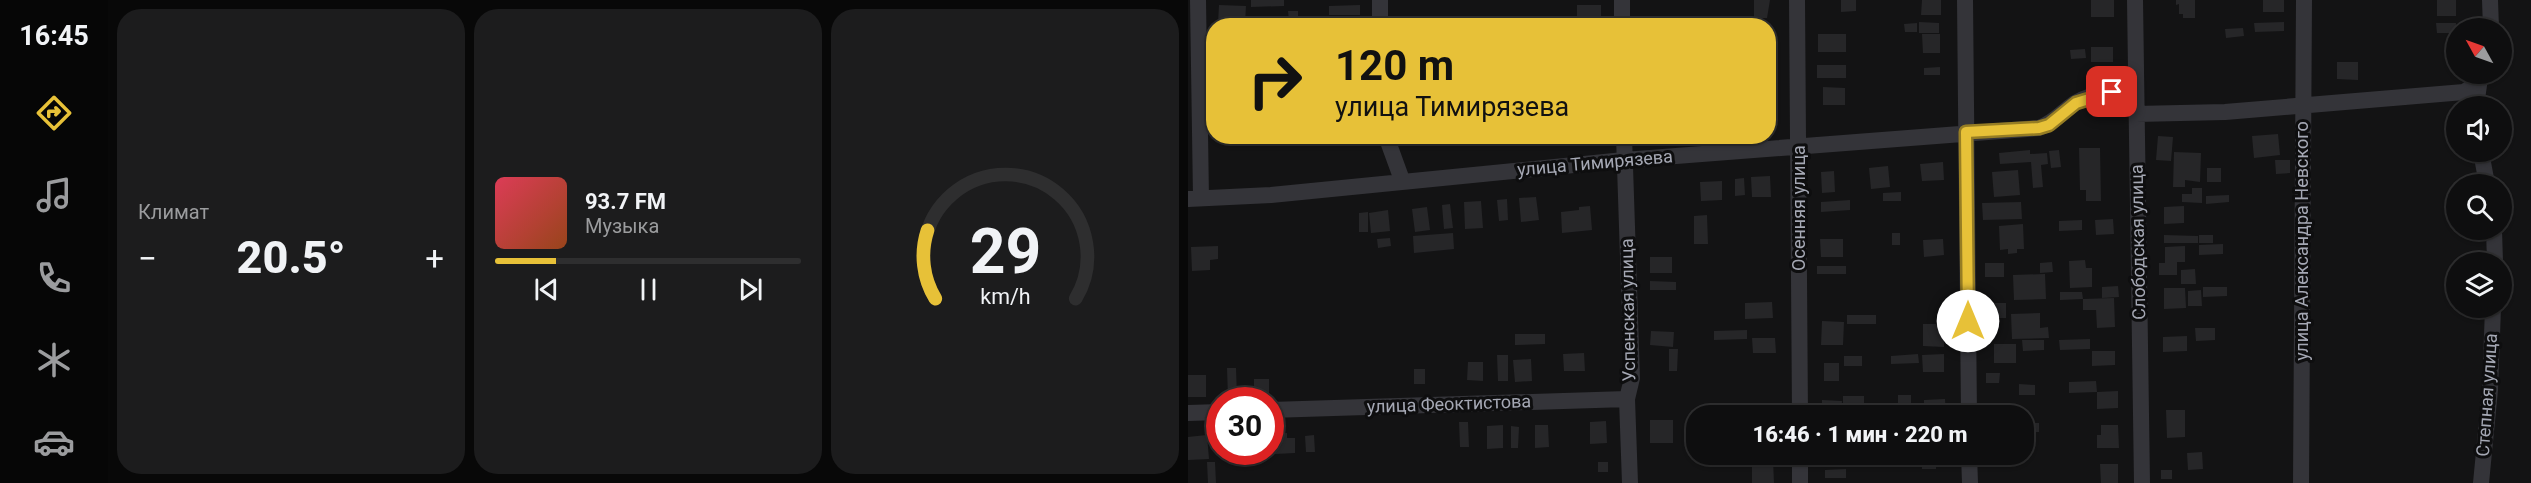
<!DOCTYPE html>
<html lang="ru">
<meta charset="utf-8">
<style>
:root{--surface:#0e0e0f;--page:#1c1c1d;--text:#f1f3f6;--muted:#9b9c9e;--line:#2e2e2f;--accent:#e7c138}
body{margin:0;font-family:Roboto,sans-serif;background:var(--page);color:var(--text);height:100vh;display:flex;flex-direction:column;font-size:22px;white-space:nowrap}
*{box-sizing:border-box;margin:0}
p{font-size:20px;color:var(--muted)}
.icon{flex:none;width:33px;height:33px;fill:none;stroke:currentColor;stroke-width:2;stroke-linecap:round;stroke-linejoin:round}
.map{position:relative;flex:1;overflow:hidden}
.drawer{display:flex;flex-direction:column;gap:9px;padding:9px;background:#080808;width:1080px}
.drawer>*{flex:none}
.top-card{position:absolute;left:18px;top:18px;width:570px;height:126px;border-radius:24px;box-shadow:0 2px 4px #0004,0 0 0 2px var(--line);background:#e7c138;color:#111;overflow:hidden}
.needle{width:39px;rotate:310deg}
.fabs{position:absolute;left:1258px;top:18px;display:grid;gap:12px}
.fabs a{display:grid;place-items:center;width:66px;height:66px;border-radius:50%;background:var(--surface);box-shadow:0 2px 4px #0004,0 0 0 2px var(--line);font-size:30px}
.speed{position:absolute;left:18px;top:387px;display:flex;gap:12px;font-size:30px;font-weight:700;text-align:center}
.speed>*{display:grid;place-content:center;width:78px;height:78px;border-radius:50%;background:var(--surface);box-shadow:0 2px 4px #0004,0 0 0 2px var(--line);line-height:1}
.speed .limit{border:9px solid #d22;background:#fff;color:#111}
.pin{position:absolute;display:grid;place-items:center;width:51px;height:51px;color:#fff;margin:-26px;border-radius:12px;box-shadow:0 3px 9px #0006}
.me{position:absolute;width:66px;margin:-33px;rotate:0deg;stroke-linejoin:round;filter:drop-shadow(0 0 4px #0008)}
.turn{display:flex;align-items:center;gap:21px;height:126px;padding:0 30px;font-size:27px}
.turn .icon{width:78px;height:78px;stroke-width:2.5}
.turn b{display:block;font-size:42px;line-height:51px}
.big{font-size:45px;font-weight:800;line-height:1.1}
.drawer .card{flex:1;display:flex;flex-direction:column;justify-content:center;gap:9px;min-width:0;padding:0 21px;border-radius:24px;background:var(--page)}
.drawer .dial{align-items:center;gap:0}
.dial svg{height:156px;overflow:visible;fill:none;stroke:var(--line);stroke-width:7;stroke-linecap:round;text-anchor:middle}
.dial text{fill:var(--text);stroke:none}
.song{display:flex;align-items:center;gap:18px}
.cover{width:72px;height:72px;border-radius:9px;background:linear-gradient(135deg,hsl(350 70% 55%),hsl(20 70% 35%))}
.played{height:6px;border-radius:3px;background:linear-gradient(90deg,var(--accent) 20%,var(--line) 20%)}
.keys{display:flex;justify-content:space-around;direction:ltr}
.heat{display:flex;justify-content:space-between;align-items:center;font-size:33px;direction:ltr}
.drawer .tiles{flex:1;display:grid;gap:9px;grid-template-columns:repeat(3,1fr)}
.trip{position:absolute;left:498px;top:405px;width:348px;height:60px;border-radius:24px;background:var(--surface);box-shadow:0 2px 4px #0004,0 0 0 2px var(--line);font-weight:800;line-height:60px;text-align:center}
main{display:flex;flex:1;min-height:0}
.menu{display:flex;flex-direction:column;width:108px;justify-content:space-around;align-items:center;background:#060606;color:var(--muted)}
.menu .icon{width:42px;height:42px}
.menu .current{color:var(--accent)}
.menu b{font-size:27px;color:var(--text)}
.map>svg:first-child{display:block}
.building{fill:#262628}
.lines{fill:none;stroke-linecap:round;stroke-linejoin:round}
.minor{stroke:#343439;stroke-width:16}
.route-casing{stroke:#967d24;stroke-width:15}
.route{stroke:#e7c138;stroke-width:10}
.labels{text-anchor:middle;stroke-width:6;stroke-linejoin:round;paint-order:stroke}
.street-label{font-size:18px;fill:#a5a8b4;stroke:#0e0e0f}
</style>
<main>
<nav class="menu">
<b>16:45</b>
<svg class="icon current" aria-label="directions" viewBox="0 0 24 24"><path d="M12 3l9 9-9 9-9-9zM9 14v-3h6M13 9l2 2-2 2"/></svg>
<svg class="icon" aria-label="music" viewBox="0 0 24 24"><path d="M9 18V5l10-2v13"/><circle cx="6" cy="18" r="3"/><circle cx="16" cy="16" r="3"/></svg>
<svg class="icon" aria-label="phone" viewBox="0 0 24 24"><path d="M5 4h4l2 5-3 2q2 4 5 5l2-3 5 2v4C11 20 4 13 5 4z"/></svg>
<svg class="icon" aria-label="climate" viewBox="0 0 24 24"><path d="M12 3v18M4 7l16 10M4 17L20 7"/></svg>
<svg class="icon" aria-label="car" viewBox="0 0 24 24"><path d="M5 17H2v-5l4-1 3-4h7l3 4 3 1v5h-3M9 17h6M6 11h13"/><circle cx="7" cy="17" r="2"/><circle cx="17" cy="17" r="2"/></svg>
</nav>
<section class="drawer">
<div class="tiles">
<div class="card"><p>Климат</p>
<div class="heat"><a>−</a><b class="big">20.5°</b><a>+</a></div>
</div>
<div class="card">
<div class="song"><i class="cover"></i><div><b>93.7 FM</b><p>Музыка</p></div></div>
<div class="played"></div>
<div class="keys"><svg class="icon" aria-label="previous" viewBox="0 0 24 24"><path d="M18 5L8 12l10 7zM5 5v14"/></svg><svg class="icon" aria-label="pause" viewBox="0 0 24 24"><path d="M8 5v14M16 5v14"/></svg><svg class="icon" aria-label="next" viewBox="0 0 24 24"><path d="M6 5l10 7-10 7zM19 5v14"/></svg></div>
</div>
<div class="card dial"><svg viewBox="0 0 100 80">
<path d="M14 69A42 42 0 1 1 86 69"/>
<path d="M14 69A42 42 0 0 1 10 34" stroke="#e7c138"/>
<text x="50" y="56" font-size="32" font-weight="700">29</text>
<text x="50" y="72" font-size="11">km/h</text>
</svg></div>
</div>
</section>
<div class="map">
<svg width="1343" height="483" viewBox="0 0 1343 483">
<rect width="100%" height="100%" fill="#131314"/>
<path class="building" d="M63,0h33v6l-33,1z
M566,0h16l-3,18h-13z
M653,0h15v11l-15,1z
M734,0h19v15h-20z
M903,0h23v17h-23z
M988,0h19v18h-12v-4h-4v-10l-3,1z
M1075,0h21v12h-21z
M1249,0h19v16h-19z
M31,5l27,1 -1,18h-27z
M172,5v10h-31v-9z
M389,5h24v19l-24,2z
M100,11h10v10h-9z
M731,22l20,1v10h-20z
M1096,22v9l-29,1 -1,-9z
M729,23v9h-12l-1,-8z
M1248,23h20v10h-19z
M1055,28l1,8 -18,2 -1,-9z
M630,34h28v18h-28z
M734,34h18v19h-17z
M903,47h22v15h-22z
M897,49l1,9 -15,1 -1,-9z
M1149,62h21v18l-21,-1z
M629,65h29v13h-29z
M752,67v8h-16v-7z
M635,87l22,1v17h-22z
M1090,134l2,21 -26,3 -2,-22z
M292,136h25v7l-25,-1z
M970,136l15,1 -2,24 -15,-1z
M891,148h21l1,53h-15v-11h-6z
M842,150v4l17,-1 1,11 -7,1 2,22 -10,1 -2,-26 -31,2 -1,-11z
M871,150l2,17 -10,1 -2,-17z
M986,152l27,1 -1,29 -15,-2v7h-12z
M1087,160h15v13l-14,1z
M755,162l1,18 -22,1 -2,-17z
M700,166l2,21 -19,2 -2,-21z
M1019,168h14v14h-14z
M830,170l2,25 -26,2 -2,-25z
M646,171l1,21 -13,1 -1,-21z
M582,176l1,21h-19l-1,-20z
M556,178l1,17 -10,1v-17z
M534,181v19l-21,1 -1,-19z
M1004,188h10v15l-20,-1v-8h10z
M713,192v9h-18v-8z
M1041,195v7l-23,2v-8z
M348,197l3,23 -18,2 -2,-24z
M319,199l1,21 -9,1 -2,-21z
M662,200v10l-29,2v-10z
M293,201l2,27 -18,1 -1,-27z
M833,202l1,17 -39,1 -1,-17z
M262,204l3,24 -9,1 -2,-24z
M402,206l2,24 -30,3 -1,-21 18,-2v-3z
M996,206v17l-20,1v-17z
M239,207l3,23 -15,2 -3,-23z
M200,210l2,21 -19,2 -2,-20z
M180,212v20h-9v-19z
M519,215l1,29h-14v-28z
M925,219l1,15 -18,1 -1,-15z
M894,220v10l-23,1v-10z
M835,224l1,25h-7v4l-9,1v-5l-8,1 -1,-24z
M265,233l1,16 -40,4 -1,-17z
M704,233h8v12h-8z
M976,235l34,1v7h-34z
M1011,235h14v8h-14z
M202,238l1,8 -13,2 -1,-9z
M632,239h23v18h-22z
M755,239l1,16 -20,2 -1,-17z
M1035,244v10l-24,1v-10z
M30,246v13l-8,1v10l-18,1 -1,-24z
M997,246v16h-8v13h-18v-12h6v-16z
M462,257h22v16h-22z
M897,260l1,8h6v19l-22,1 -1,-27z
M864,262l1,10 -13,1v-10z
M797,263h19v14h-19z
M629,266h29v8h-29z
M1007,269l1,15h-15v-14z
M857,274l1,25 -32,1 -1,-25z
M462,281l26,1v8h-26z
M930,286l1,11 -17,1v-11z
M1015,287h24v9l-24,1z
M976,288h21l1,20 -22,1z
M1013,290l1,16h-14v-15z
M872,292h22l1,7 -23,1z
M926,298l1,29 -18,1 -1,-18h-13v-11z
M584,302l1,16 -28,1v-16z
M798,303h20v15h-20z
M852,313v15l8,-1 1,11 -37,1 -1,-25z
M659,315h29v9h-29z
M634,321l22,1 -1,23h-22z
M735,324h21v23l-21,-1z
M1007,328h20v12l-19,1z
M559,330v9l-33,1v-9z
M463,331l23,1 -1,15 -23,-2z
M327,334h30v10l-30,1z
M999,336v15l-24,1v-15z
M564,338h23l1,15h-23z
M902,339v10l-30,1 -1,-10z
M834,340h22v10l-21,1z
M806,344h22v19h-22z
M481,349h9l-1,22h-8z
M904,351h23v14l-23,1z
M396,353l1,18h-21l-1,-17z
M730,354l1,9 -28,1v-8z
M756,354v18h-21l-1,-17z
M309,355h11v26h-10z
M656,356h18v10h-18z
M343,359l1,22 -17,1 -2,-22z
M280,362h15v19l-16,-1z
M636,363h15v18h-15z
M39,368h9l1,29 -9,1z
M226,369h11v15h-11z
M798,373h14l-1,10h-13z
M0,375h18v22h-18z
M66,379h15v19h-15z
M908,381l1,11 -28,1v-11z
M831,384l16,1v10h-16z
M930,391v17l-21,1v-17z
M710,395h13v10h-13z
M655,396h21v8h-21z
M757,399l1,17h-22v-16z
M634,400l20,1 -1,15h-19z
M978,410h19v27l-18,1z
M462,420h23v23h-23z
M418,421l1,22 -17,1v-22z
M271,422h9l1,25h-9z
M836,423h15v9h-15z
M315,425v23l-16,1v-23z
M347,425h13l1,22 -14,1z
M913,425h17l1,23h-22v-13h4z
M323,426l8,1 -1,21h-7z
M99,433v5h8v15l-20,1 -1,-20z
M19,435l2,24 -21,1v-23z
M126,435l1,17h-9l-1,-16z
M1014,452l1,17 -15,1 -1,-17z
M734,454h14v15h-14z
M585,460l1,23h-22v-22z
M19,462h8l1,21h-8z
M410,462h10v10h-10z
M912,464h18v19h-17z
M658,469v9h-21v-8z
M973,470h11v9h-11z"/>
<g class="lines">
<path class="minor" d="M10,0l3,198
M192,0v26
M434,0v26
M609,0l3,416
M777,0l4,416
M947,0l7,483
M1302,0l1,28
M1288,106l4,-28
M948,114l89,-2 239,-20 14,-9
M198,136l16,44
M436,136l8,242 -5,21 3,84
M1293,152l6,32
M0,199l83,-4 353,-35 415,-32c15,-5 23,-16 36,-25 18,-11 40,-11 61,-11
M1306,230l1,32
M82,410l357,-11
M0,413l32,-1
M612,454v29
M781,454l1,29
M1113,483l3,-483
M1293,483l9,-93 3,-82"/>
</g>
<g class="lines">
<defs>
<path id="route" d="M780,321l-2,-189 73,-4 10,-3 27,-22 36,-11"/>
</defs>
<use href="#route" class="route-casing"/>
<use href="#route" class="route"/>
</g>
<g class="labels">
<g class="street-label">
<text transform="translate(407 163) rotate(-5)" y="6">улица Тимирязева</text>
<text transform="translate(611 208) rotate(-90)" y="6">Осенняя улица</text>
<text transform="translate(1114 241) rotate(-90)" y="6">улица Александра Невского</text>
<text transform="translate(950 242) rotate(-91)" y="6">Слободская улица</text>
<text transform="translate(440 310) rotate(-91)" y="6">Успенская улица</text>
<text transform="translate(1299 395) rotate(-86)" y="6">Степная улица</text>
<text transform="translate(261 404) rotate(-2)" y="6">улица Феоктистова</text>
</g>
</g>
</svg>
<div class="fabs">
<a><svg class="needle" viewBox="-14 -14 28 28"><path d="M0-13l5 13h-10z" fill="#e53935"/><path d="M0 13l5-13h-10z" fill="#9b9c9e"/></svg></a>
<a><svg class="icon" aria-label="sound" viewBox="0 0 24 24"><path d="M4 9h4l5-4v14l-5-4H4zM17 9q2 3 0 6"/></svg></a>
<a><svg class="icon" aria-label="search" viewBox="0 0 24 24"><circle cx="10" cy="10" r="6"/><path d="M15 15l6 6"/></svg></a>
<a><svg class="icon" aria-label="layers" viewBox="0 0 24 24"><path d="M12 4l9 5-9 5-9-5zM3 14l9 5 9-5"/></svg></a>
</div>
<div class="speed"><div class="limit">30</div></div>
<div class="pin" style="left:924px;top:92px;background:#d93025"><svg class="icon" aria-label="arrive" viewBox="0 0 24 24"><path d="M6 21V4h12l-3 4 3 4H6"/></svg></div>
<svg class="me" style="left:780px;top:321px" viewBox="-20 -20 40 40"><circle r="19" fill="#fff"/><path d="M0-13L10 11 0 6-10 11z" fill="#e7c138"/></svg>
<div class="trip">16:46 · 1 мин · 220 m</div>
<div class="top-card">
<div class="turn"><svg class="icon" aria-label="right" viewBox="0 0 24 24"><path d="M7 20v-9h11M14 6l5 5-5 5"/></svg><div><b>120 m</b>улица Тимирязева</div></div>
</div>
</div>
</main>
